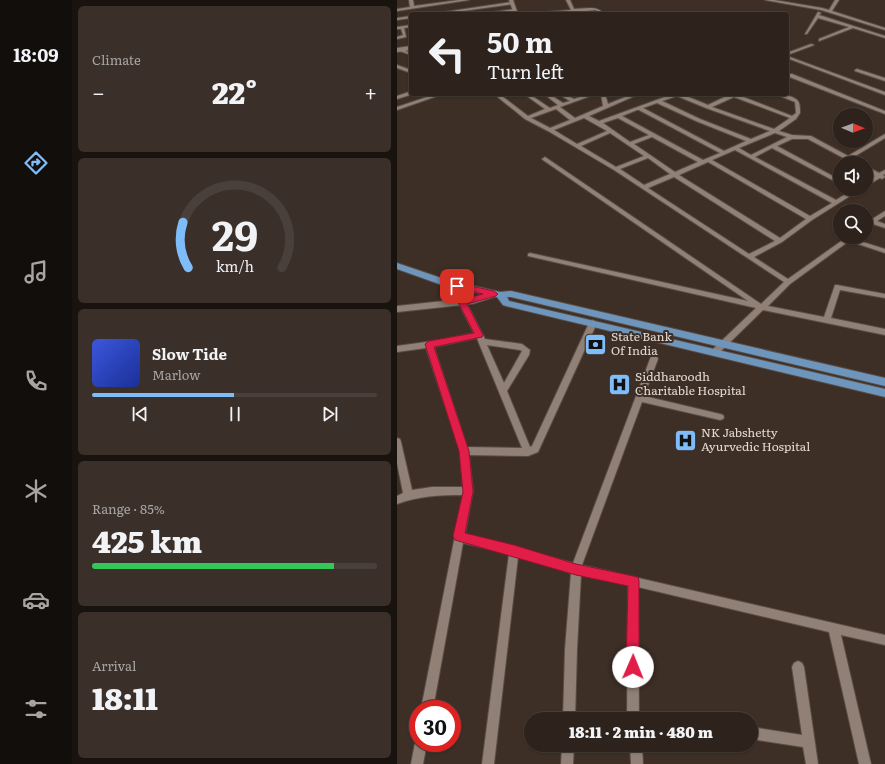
<!DOCTYPE html>
<meta charset="utf-8">
<style>
:root{--surface:#2e231c;--page:#3a2f29;--text:#f1f3f6;--muted:#a7a4a3;--line:#49403b;--accent:#7fbdfa}
body{margin:0;font-family:Literata,serif;background:var(--page);color:var(--text);height:100vh;display:flex;flex-direction:column;font-size:15px;white-space:nowrap}
*{box-sizing:border-box;margin:0}
p{font-size:13px;color:var(--muted)}
.icon{flex:none;width:22px;height:22px;fill:none;stroke:currentColor;stroke-width:2;stroke-linecap:round;stroke-linejoin:round}
.map{position:relative;flex:1;overflow:hidden}
.panel{display:flex;flex-direction:column;gap:6px;padding:6px;background:#19130f;width:325px}
.panel>*{flex:none}
.guide{position:absolute;left:12px;top:12px;width:380px;height:84px;border-radius:4px;box-shadow:0 1px 3px #0004,0 0 0 1px var(--line);background:#2e231c;color:var(--text);overflow:hidden}
.needle{width:26px;rotate:91deg}
.buttons{position:absolute;left:436px;top:108px;display:grid;gap:8px}
.buttons a{display:grid;place-items:center;width:40px;height:40px;border-radius:50%;background:var(--surface);box-shadow:0 1px 3px #0004,0 0 0 1px var(--line);font-size:20px}
.speed{position:absolute;left:12px;top:700px;display:flex;gap:8px;font-size:20px;font-weight:700;text-align:center}
.speed>*{display:grid;place-content:center;width:52px;height:52px;border-radius:50%;background:var(--surface);box-shadow:0 1px 3px #0004,0 0 0 1px var(--line);line-height:1}
.speed .limit{border:6px solid #d22;background:#fff;color:#111}
.pin{position:absolute;display:grid;place-items:center;width:34px;height:34px;color:#fff;margin:-17px;border-radius:8px;box-shadow:0 2px 6px #0006}
.me{position:absolute;width:44px;margin:-22px;rotate:1deg;stroke-linejoin:round;filter:drop-shadow(0 0 3px #0008)}
.turn{display:flex;align-items:center;gap:14px;height:84px;padding:0 12px;font-size:18px}
.turn .icon{width:52px;height:52px;stroke-width:2.5}
.turn b{display:block;font-size:28px;line-height:34px}
.big{font-size:30px;font-weight:800;line-height:1.1}
.panel .tile{flex:1;display:flex;flex-direction:column;justify-content:center;gap:6px;min-width:0;padding:0 14px;border-radius:6px;background:var(--page)}
.panel .dial{align-items:center;gap:0}
.dial svg{height:104px;overflow:visible;fill:none;stroke:var(--line);stroke-width:7;stroke-linecap:round;text-anchor:middle}
.dial text{fill:var(--text);stroke:none}
.song{display:flex;align-items:center;gap:12px}
.cover{width:48px;height:48px;border-radius:6px;background:linear-gradient(135deg,hsl(230 70% 55%),hsl(230 70% 35%))}
.played{height:4px;border-radius:2px;background:linear-gradient(90deg,var(--accent) 50%,var(--line) 50%)}
.keys{display:flex;justify-content:space-around;direction:ltr}
.heat{display:flex;justify-content:space-between;align-items:center;font-size:22px;direction:ltr}
.charge{height:6px;border-radius:3px;background:linear-gradient(90deg,#34c759 85%,var(--line) 0)}
.trip{position:absolute;left:127px;top:712px;width:234px;height:40px;border-radius:20px;background:var(--surface);box-shadow:0 1px 3px #0004,0 0 0 1px var(--line);font-weight:800;line-height:40px;text-align:center}
main{display:flex;flex:1;min-height:0}
.dock{display:flex;flex-direction:column;width:72px;justify-content:space-around;align-items:center;background:#120e0b;color:var(--muted)}
.dock .icon{width:28px;height:28px}
.dock .selected{color:var(--accent)}
.dock b{font-size:18px;color:var(--text)}
.map>svg:first-child{display:block}
.lines{fill:none;stroke-linecap:round;stroke-linejoin:round}
.minor-casing{stroke:#584d46;stroke-width:2}
.tertiary-casing{stroke:#584d46;stroke-width:2}
.primary-casing{stroke:#584d46;stroke-width:2}
.minor{fill:#908076;fill-rule:evenodd}
.tertiary{fill:#908076;fill-rule:evenodd}
.primary{fill:#6e95bc;fill-rule:evenodd}
.route{fill:#e11d48;stroke:#92132f}
.labels{text-anchor:middle;stroke-width:4;stroke-linejoin:round;paint-order:stroke}
.poi-label{font-size:12px;fill:#e2d9d4;stroke:#3d2f26;text-anchor:start}
</style>
<main>
<nav class="dock">
<b>18:09</b>
<svg class="icon selected" aria-label="directions" viewBox="0 0 24 24"><path d="M12 3l9 9-9 9-9-9zM9 14v-3h6M13 9l2 2-2 2"/></svg>
<svg class="icon" aria-label="music" viewBox="0 0 24 24"><path d="M9 18V5l10-2v13"/><circle cx="6" cy="18" r="3"/><circle cx="16" cy="16" r="3"/></svg>
<svg class="icon" aria-label="phone" viewBox="0 0 24 24"><path d="M5 4h4l2 5-3 2q2 4 5 5l2-3 5 2v4C11 20 4 13 5 4z"/></svg>
<svg class="icon" aria-label="climate" viewBox="0 0 24 24"><path d="M12 3v18M4 7l16 10M4 17L20 7"/></svg>
<svg class="icon" aria-label="car" viewBox="0 0 24 24"><path d="M5 17H2v-5l4-1 3-4h7l3 4 3 1v5h-3M9 17h6M6 11h13"/><circle cx="7" cy="17" r="2"/><circle cx="17" cy="17" r="2"/></svg>
<svg class="icon" aria-label="filters" viewBox="0 0 24 24"><path d="M4 7h16M4 17h16"/><circle cx="9" cy="7" r="2"/><circle cx="15" cy="17" r="2"/></svg>
</nav>
<section class="panel">
<div class="tile"><p>Climate</p>
<div class="heat"><a>−</a><b class="big">22°</b><a>+</a></div>
</div>
<div class="tile dial"><svg viewBox="0 0 100 80">
<path d="M14 69A42 42 0 1 1 86 69"/>
<path d="M14 69A42 42 0 0 1 10 34" stroke="#7fbdfa"/>
<text x="50" y="56" font-size="32" font-weight="700">29</text>
<text x="50" y="72" font-size="11">km/h</text>
</svg></div>
<div class="tile">
<div class="song"><i class="cover"></i><div><b>Slow Tide</b><p>Marlow</p></div></div>
<div class="played"></div>
<div class="keys"><svg class="icon" aria-label="previous" viewBox="0 0 24 24"><path d="M18 5L8 12l10 7zM5 5v14"/></svg><svg class="icon" aria-label="pause" viewBox="0 0 24 24"><path d="M8 5v14M16 5v14"/></svg><svg class="icon" aria-label="next" viewBox="0 0 24 24"><path d="M6 5l10 7-10 7zM19 5v14"/></svg></div>
</div>
<div class="tile"><p>Range · 85%</p><b class="big">425 km</b><div class="charge"></div></div>
<div class="tile"><p>Arrival</p><b class="big">18:11</b></div>
</section>
<div class="map">
<svg width="488" height="764" viewBox="0 0 488 764">
<rect width="100%" height="100%" fill="#3d2f26"/>
<g class="lines">
<defs>
<path id="minor" d="M12,0h4l1,6 45,-6h10l-72,11v-2l13,-2z
M169,0h4l4,9c11,0 23,-4 30,5h-4l-4,-4 -21,2 1,1 -1,1 -3,-2 -51,2 50,-4z
M368,0h9l48,8 7,2 6,-10h4l-7,11 53,17v2l-64,-20z
M115,2l1,2 -72,10h-10z
M118,9l1,2 -33,3 2,-1z
M421,12l3,1 -2,2 66,21v2l-32,-10 -34,13v-2l30,-12 -31,-9 -11,16h-2z
M14,16v2l-14,2v-2z
M14,25v2l-7,1 2,9 -9,2v-2l6,-2 -2,-6h-4v-2z
M414,44l3,1 -27,10v-2z
M0,48l14,5v2l-14,-5z
M390,56l98,36v3l-98,-37z
M0,65l14,5v3l-14,-5z
M460,69l28,9v3l-30,-10v-1z
M390,74h5l93,37v3l-98,-38z
M12,92h2v2h2l-16,5v-3z
M39,94h7l-46,16v-3z
M97,94h5l29,22 17,-7 -21,-15h5l21,14 8,-3 -14,-11h5l14,9 7,-2 -12,-7h6l10,5 15,-5h7l-36,13 15,11 28,-12 -2,-12h4l3,10 25,-10h6l-50,22 10,5 74,-27h8l27,11 23,-11h8l-1,1 54,21 4,-3 -1,-11 -20,-8c6,0 22,2 24,9 1,3 1,7 1,10l-4,6 -17,12 13,4 19,1 37,20 37,-22v4l-33,20 8,5h-7l-45,-24h-16l-15,7 63,34v4l-68,-36 -17,9 81,43 18,-11h7l-49,31 -30,22 -28,15 34,22 59,-42h7l-1,2 32,10v4l-36,-12 -59,43 -22,22 56,11 11,-32h2l48,9v4l-45,-8 -9,28 54,11v6l-122,-25 -45,44 -3,1 -4,-3 1,-2 44,-42 -228,-52v-2l2,-1 218,48 -205,-141 -1,-1 3,-2 216,147 23,-22 -170,-112 -66,-39 -23,-12zM280,96l29,12 64,23 -19,8 -51,-20 -38,-18zM337,97l56,21 -16,11 -62,-22zM260,103l39,18 50,20 -22,10 -81,-43zM159,109l14,11 -20,8 -19,-10zM240,110h2l81,43 -17,7 -81,-44zM187,118l23,13 -30,13 -23,-14zM221,118l31,17 -19,7 -27,-19zM213,133l34,23 -28,11 -35,-21zM378,133l12,4 -36,18 -12,-7zM255,137l46,25 -23,10 -41,-28zM338,150l97,53 -22,13 -98,-56zM251,158l22,16 -26,11 -24,-16zM311,162l98,57 -26,19 -101,-63zM277,177l101,64 -26,13 -101,-66z
M469,166l13,7 6,-3v4l-2,1 2,2 -3,2 -2,-1 -14,8v-4l9,-6 -9,-6z
M488,211v5l-8,5 8,3v4l-12,-4 -7,4v-5z
M62,300h6l20,39 37,5 8,6 -1,5 -22,36 23,56 2,-1 57,-123 4,-3 4,3 -59,129 -10,4 -59,-1 4,36 -8,43 108,29 77,-204 1,-2h6l1,2 -14,37 76,18 3,1 1,2 -1,2 -3,1 -78,-18 -60,163 303,70v10l-44,-10 30,129h-12l-30,-132 -191,-45 1,132h-12l1,-134 -47,-10 -4,74 -2,70h-12l2,-70 6,-76 -53,-16 -24,207h-12l27,-210 -46,-11 -30,166h-12l42,-214c-24,0 -44,1 -66,9v-8l6,-3 -6,-30v-25l3,1 1,3 11,48 20,-3h31l-3,-36 -34,-103 -29,4v-6l43,-6 34,-7 -16,-31zM80,338l1,3 44,107 -55,-1 -33,-100zM90,345l33,5 2,1 -18,32z
M401,661l4,2 2,4 14,97h-12l-3,-17 -52,-8v-12l51,8 -10,-68 2,-4z
M21,738v5h9l-4,21h-12l4,-21z
M165,745h12l-1,19h-12z
M233,745h12l1,19h-12z"/>
<path id="tertiary" d="M112,0h4l5,14h-4z
M14,46v4l-14,2v-4z
M97,291l3,1 1,2 -1,2 -25,8 -75,8v-6l75,-8z"/>
<path id="primary" d="M0,263l50,17 53,12 11,-1 374,87v8l-374,-89h-4l2,4 376,88v8l-379,-91 -3,-1 -6,-8 -55,-12 -45,-16z"/>
</defs>
<use href="#minor" class="minor-casing"/>
<use href="#tertiary" class="tertiary-casing"/>
<use href="#primary" class="primary-casing"/>
<use href="#minor" class="minor"/>
<use href="#tertiary" class="tertiary"/>
<use href="#primary" class="primary"/>
</g>
<path class="route" d="M60,283l37,8 4,3 -2,2 -29,8 16,31 -1,2 -48,10 35,104 4,41 -8,41 49,12 62,19 62,13 1,4v86l-2,5 -4,2 -5,-2 -2,-5 2,-81 -52,-11 -121,-35 -2,-4 10,-44 -4,-41 -34,-107 4,-3 45,-8 -16,-31 1,-2 24,-6 -28,-7v-3z"/>
<defs>
<symbol id="bank-square" viewBox="-11 -11 22 22"><rect x="-9" y="-9" width="18" height="18" rx="4" fill="#7fbdfa" stroke="#3d2f26"/><path d="M-6-4H6V4H-6ZM0-2.3a2.3 2.3 0 1 0 0 4.6a2.3 2.3 0 1 0 0-4.6Z" fill="#111"/></symbol>
<symbol id="hospital-square" viewBox="-11 -11 22 22"><rect x="-9" y="-9" width="18" height="18" rx="4" fill="#7fbdfa" stroke="#3d2f26"/><path d="M-5-5h3v3.5h4V-5h3V5h-3V1.5h-4V5h-3Z" fill="#111"/></symbol>
</defs>
<g fill-rule="evenodd">
<use href="#bank-square" x="186" y="332" width="25" height="25"/>
<use href="#hospital-square" x="210" y="372" width="25" height="25"/>
<use href="#hospital-square" x="276" y="428" width="25" height="25"/>
</g>
<g class="labels">
<g class="poi-label">
<text x="214" y="341">State Bank<tspan x="214" dy="14">Of India</tspan></text>
<text x="238" y="381">Siddharoodh<tspan x="238" dy="14">Charitable Hospital</tspan></text>
<text x="304" y="437">NK Jabshetty<tspan x="304" dy="14">Ayurvedic Hospital</tspan></text>
</g>
</g>
</svg>
<div class="buttons">
<a><svg class="needle" viewBox="-14 -14 28 28"><path d="M0-13l5 13h-10z" fill="#e53935"/><path d="M0 13l5-13h-10z" fill="#a7a4a3"/></svg></a>
<a><svg class="icon" aria-label="sound" viewBox="0 0 24 24"><path d="M4 9h4l5-4v14l-5-4H4zM17 9q2 3 0 6"/></svg></a>
<a><svg class="icon" aria-label="search" viewBox="0 0 24 24"><circle cx="10" cy="10" r="6"/><path d="M15 15l6 6"/></svg></a>
</div>
<div class="speed"><div class="limit">30</div></div>
<div class="pin" style="left:60px;top:286px;background:#d93025"><svg class="icon" aria-label="arrive" viewBox="0 0 24 24"><path d="M6 21V4h12l-3 4 3 4H6"/></svg></div>
<svg class="me" style="left:236px;top:667px" viewBox="-20 -20 40 40"><circle r="19" fill="#fff"/><path d="M0-13L10 11 0 6-10 11z" fill="#e11d48"/></svg>
<div class="trip">18:11 · 2 min · 480 m</div>
<div class="guide">
<div class="turn"><svg class="icon" aria-label="left" viewBox="0 0 24 24"><path d="M17 20v-9H6M10 6l-5 5 5 5"/></svg><div><b>50 m</b>Turn left</div></div>
</div>
</div>
</main>
